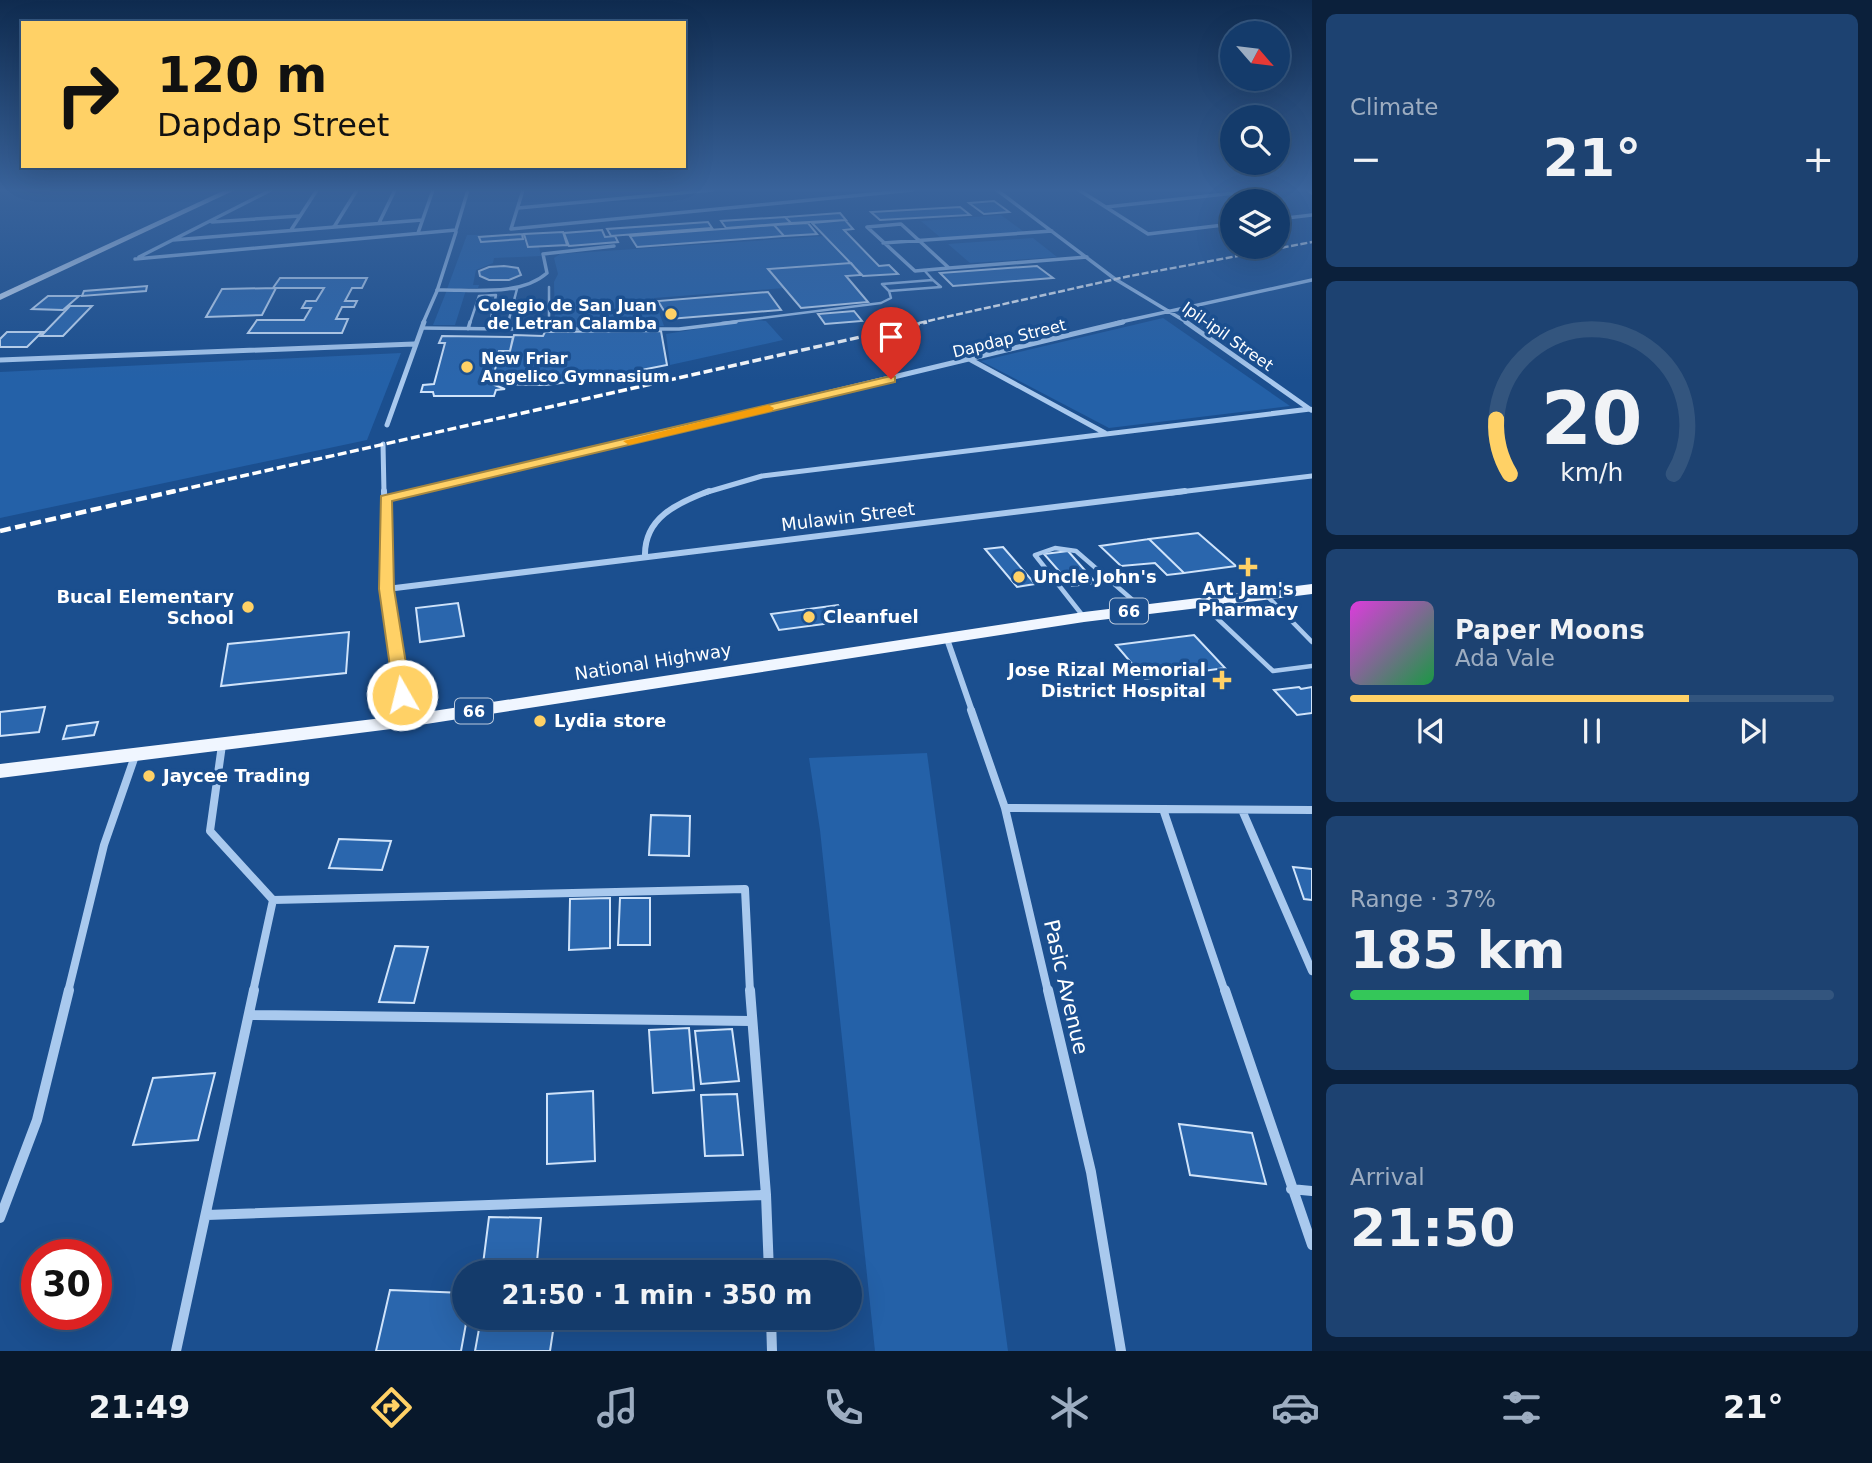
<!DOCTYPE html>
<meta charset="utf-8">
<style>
:root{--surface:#143b6b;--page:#1d4271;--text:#f1f3f6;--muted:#9dadc1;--line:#33557e;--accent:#ffd166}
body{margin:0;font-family:"DejaVu Sans",sans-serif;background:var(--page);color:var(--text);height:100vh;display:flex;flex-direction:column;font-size:26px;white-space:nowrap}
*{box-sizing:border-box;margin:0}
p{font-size:23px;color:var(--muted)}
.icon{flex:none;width:38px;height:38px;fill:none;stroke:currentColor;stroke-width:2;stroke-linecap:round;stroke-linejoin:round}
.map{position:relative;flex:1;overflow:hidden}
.details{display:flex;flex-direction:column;gap:14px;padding:14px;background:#0b203b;width:560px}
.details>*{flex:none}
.hud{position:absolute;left:21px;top:21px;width:665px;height:147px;border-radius:0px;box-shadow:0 7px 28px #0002,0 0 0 2px var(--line);background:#ffd166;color:#111;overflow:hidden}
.needle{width:46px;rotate:118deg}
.controls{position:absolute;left:1220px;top:21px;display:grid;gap:14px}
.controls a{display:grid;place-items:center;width:70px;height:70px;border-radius:50%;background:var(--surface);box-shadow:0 7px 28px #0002,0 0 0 2px var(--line);font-size:35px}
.speed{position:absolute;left:21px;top:1239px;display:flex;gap:14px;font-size:35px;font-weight:700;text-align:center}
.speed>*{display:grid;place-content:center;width:91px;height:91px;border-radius:50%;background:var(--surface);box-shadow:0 7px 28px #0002,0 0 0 2px var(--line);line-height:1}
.speed .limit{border:10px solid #d22;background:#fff;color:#111}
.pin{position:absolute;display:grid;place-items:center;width:60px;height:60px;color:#fff;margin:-72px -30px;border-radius:50% 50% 50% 0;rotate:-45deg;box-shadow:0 0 7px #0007}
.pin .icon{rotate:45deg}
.me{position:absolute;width:77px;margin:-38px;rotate:352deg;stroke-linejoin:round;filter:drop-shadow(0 0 5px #0008)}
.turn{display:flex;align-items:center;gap:24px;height:147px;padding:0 21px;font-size:32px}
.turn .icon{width:91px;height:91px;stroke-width:2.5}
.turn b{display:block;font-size:49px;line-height:60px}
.big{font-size:52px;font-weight:800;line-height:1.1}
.details .card{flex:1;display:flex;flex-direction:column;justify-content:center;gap:10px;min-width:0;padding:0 24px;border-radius:10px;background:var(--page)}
.details .dial{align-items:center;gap:0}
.dial svg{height:182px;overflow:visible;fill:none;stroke:var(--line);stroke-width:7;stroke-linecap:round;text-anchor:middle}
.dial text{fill:var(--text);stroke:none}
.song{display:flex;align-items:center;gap:21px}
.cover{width:84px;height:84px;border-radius:10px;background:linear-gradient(135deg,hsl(300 70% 55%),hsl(140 70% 35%))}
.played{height:7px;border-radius:4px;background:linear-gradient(90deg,var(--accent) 70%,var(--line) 70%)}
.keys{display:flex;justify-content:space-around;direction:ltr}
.heat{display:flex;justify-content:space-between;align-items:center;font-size:38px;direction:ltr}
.charge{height:10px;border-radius:5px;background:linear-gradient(90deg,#34c759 37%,var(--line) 0)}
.trip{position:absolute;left:452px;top:1260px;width:410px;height:70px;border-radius:35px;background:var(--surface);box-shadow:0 7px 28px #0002,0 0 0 2px var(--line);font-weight:800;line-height:70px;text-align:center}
.menu{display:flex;height:112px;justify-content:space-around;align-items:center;background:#08182b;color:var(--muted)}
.menu .icon{width:49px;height:49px}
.menu .current{color:var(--accent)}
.menu b{font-size:32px;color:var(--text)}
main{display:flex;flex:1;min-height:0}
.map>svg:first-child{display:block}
.green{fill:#2461a8}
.building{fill:#2a66ad;stroke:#cfe3fa;stroke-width:2}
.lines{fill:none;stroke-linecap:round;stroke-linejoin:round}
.service-far2{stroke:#a9c9ee;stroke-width:2.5}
.service-far1{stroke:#a9c9ee;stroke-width:3.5}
.service{stroke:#a9c9ee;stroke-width:4.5}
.pedestrian{stroke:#a9c9ee;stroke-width:3.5}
.minor-far4{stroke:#a9c9ee;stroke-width:3.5}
.minor-far3{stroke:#a9c9ee;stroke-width:5}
.minor-far2{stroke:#a9c9ee;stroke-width:6}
.minor-far1{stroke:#a9c9ee;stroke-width:8}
.minor{stroke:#a9c9ee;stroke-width:10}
.secondary{fill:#d6e6fa;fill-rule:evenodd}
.primary{fill:#f0f6ff;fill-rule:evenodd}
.rail-far2{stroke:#fff;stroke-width:2.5;stroke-dasharray:7 2.5;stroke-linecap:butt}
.rail-far1{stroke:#fff;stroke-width:3.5;stroke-dasharray:9 3.5;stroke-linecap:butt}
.rail{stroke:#fff;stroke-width:4.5;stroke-dasharray:11 4.5;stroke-linecap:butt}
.route{fill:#ffd166;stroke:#a68842;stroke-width:2}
.slow{fill:#f59e0b}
.poi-dot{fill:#ffd166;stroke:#1b4f8f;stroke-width:2.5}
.labels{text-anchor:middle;stroke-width:7;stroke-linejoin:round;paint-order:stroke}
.far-poi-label{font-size:16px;font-weight:bold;fill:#fff;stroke:#1b4f8f;text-anchor:end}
.far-street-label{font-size:16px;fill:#fff;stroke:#1b4f8f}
.shield{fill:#1b4f8f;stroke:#bbcadd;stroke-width:2}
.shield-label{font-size:16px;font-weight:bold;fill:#fff}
.street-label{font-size:18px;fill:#fff;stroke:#1b4f8f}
.poi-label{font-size:18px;font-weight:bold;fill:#fff;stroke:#1b4f8f;text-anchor:start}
.near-street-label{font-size:21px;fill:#fff;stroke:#1b4f8f}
</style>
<main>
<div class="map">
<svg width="1312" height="1351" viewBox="0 0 1312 1351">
<rect width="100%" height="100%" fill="#1b4f8f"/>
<path class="green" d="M1001,215l23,17 -83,6 -20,-17z
M467,235h12l1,7 44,-3 3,8h12l2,9 -47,2 -1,5 -17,7 -3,15h6l-1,3 -31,1z
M825,236l26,27 -82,6 15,19 -130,10 10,28 -109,2 -1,-46 4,-8 -4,-16 6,-4z
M1033,238l24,19 -87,6 -22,-19z
M447,290h19l-11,35h-22z
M1163,318l127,88 -181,22 -128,-67z
M753,320l13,1 17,19 -113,25 -4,-31z
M401,353l-34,87 -367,78v-146z
M927,753l81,598h-133l-55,-521 -11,-72z"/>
<path class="building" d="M994,201l15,11 -25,2 -15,-11z
M960,207l10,8 -90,5 -9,-8z
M840,213l6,7 -55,3 -6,-6z
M785,217l6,6 -65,5 -5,-7z
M845,220l8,9 -9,1 35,36 10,-1 9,9 -35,2 -51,-53z
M708,222l4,6 -101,8 -4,-7z
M808,223l9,11 -33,2 -10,-11z
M774,225l10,11 -147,11 -7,-11z
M602,230l3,7 10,-1 3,6 -49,4 -5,-13z
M563,232l4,13 -39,2 -4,-13z
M522,234l1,5 -42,3 -2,-5z
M851,263l10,12 -15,1 22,26 -67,6 -33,-39z
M504,266l14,2 3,7 -12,5h-20l-9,-4 -1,-5 10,-4z
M1037,266l16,12 -100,8 -13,-13z
M280,278h87l-5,10h-10l-7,13h12l-3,6h-12l-6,12h12l-6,14h-94l9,-13h47l7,-12h-9l4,-7h10l8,-13h-51z
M147,286l-1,5 -64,5 2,-5z
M276,288l-14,27 -56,2 16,-28z
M768,292l13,18 -112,9 -11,-18z
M48,296h31l-16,14 -31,-1z
M70,306h22l-29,30h-22z
M854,311l8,10 -37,3 -7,-10z
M661,331l6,34 -46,9h-51l-2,8 -23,3 -53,-1 7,-33h11l4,-16 29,1 2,-4z
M7,332h35l-15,15h-27v-8z
M442,336l71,1 -3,14h-11l-7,33 13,5 -9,1 -2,6h-60l-1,-4h-12l2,-7 11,-1 11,-41h-6z
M1198,533l38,33 -52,7 -35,-34z
M1149,539l35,34 -17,2 -12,-12 -34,3 -21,-20z
M1003,547l32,37 -18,3 -32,-38z
M1068,551l28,32 -24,3 -28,-32z
M458,603l6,33 -44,6 -4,-34z
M838,605l9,16 -68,9 -8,-16z
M349,632l-3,41 -125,13 7,-42z
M1194,635l31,33 -80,11 -29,-34z
M1299,687l2,2 11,-2v26l-15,2 -23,-25z
M45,707l-6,25 -39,4v-24z
M98,722l-4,13 -31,4 4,-13z
M651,815l39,1 -1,40 -40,-1z
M339,839l52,2 -9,29 -53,-2z
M1293,867l19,2v31l-8,-1z
M610,898v50l-41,2 1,-51z
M620,898h30v47h-32z
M395,946l33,1 -14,56 -35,-1z
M689,1028l5,62 -41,3 -4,-63z
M732,1029l7,52 -38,3 -6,-53z
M215,1073l-17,67 -65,5 20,-67z
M593,1091l2,70 -48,3v-70z
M737,1094l6,61 -38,1 -4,-61z
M1179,1124l73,9 14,51 -76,-9z
M489,1217l52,1 -5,54h-54z
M390,1290l74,3v25h3l-6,33h-85z
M481,1318h74l-5,33h-75z"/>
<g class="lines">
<path class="service-far2" d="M549,287v36
M889,291l52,-4 -8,-7
M470,323l9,-27 17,-1 -6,28
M508,323l9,-34h-7
M722,323l159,-20 10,-5 -2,-7 -7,-7 51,-4 -9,-10"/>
<path class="service-far1" d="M508,322l-2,7h173l57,-7
M549,322v7
M422,328l84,1
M468,329l2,-7
M489,329l2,-7"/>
<path class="service" d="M1266,595l46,47
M1202,604l71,67 39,-5
M1083,616l-48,-61 20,-7 21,3 67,58"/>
<path class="pedestrian" d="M437,290c33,-1 83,7 110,-17l-4,-19 71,-8"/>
<path class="minor-far4" d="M523,190l-12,39 402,-39
M997,190l118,89 73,44
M1079,190l69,44 84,-10
M1309,190l3,3
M1106,207l156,-17
M518,208l194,-18
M1278,219l34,-4
M212,222l87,-6
M379,223l16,-33
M901,224l48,44 -34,3 -48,-44z
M334,227l23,-37
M291,230l26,-40
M418,233l15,-43
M173,240l249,-20
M883,243l169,-12
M139,257l132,-67
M135,259l321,-29 12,-40
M949,268l138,-11
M423,323l14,-32 19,-59
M1116,323l196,-43"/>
<path class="minor-far3" d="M1186,322l125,88
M0,360l414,-16
M971,360l134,73
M387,425l37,-103
M383,444l1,49
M410,493l713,-171
M704,493l58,-17 548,-67
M1171,493l141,-17"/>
<path class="minor-far2" d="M384,491l3,98 19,122
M386,499l32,-8
M645,556c-1,-38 32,-53 64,-65
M387,589l798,-98
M947,639l25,72"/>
<path class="minor-far1" d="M405,710l2,11
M971,710l34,98 43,184
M222,745l-12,86 63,69 472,-11 5,103
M1005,808l307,2
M1163,809l62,183
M1242,810l70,161
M68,992l36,-147 31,-89
M253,992l20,-92"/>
<path class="minor" d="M750,990l16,205 3,77
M1048,990l43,182 30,179
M1225,990l87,255
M250,1015l501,6
M1291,1189l21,2
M207,1215l559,-20
M0,1218l37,-98 32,-130
M771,1318l1,33
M176,1351l78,-361"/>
<path class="secondary" d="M225,190h10l-235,110v-6z"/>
<path class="primary" d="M1312,584v10l-228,28 -677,105 -407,51v-14l407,-49 677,-103z"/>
<path class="rail-far2" d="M919,323l206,-46 187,-35"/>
<path class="rail-far1" d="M167,493l760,-171"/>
<path class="rail" d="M0,531l175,-40"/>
</g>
<linearGradient id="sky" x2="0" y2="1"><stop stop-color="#0f2b4f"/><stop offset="0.5" stop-color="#39639b"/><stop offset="1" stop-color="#39639b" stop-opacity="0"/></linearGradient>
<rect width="1312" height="380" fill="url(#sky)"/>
<path class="route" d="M891,376l4,1v5l-503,119 2,88 17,106 -9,5 -8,-5 -15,-106 2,-93z"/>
<path class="slow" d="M768,405l6,3 -2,3 -143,34 -6,-4z"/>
<g class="poi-dot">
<circle cx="671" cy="314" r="7"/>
<circle cx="467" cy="367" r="7"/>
<path d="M1244.5 556.5h7v7h7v7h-7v7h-7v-7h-7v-7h7z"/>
<circle cx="1019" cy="577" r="7"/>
<circle cx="248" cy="607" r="7"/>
<circle cx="809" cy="617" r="7"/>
<path d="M1218.5 669.5h7v7h7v7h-7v7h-7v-7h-7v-7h7z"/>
<circle cx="540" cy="721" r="7"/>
<circle cx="149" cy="776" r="7"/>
</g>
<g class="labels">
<g class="far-poi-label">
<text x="657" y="311">Colegio de San Juan<tspan x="657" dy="18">de Letran Calamba</tspan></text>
<text x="481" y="364" text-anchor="start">New Friar<tspan x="481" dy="18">Angelico Gymnasium</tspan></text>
</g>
<g class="far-street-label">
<text transform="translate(1228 336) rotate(35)" y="6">Ipil-ipil Street</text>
<text transform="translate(1009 338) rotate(-14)" y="6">Dapdap Street</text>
</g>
<g class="shield">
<rect x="1110" y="598.5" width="38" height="25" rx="5"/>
<rect x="455" y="698.5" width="38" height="25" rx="5"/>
</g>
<g class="shield-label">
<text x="1129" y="617">66</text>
<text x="474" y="717">66</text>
</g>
<g class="street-label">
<text transform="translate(848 517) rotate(-7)" y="6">Mulawin Street</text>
<text transform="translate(653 662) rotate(-9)" y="6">National Highway</text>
</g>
<g class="poi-label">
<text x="1033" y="583">Uncle John's</text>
<text x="1248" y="595" text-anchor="middle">Art Jam's<tspan x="1248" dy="21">Pharmacy</tspan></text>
<text x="234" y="603" text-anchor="end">Bucal Elementary<tspan x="234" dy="21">School</tspan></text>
<text x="823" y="623">Cleanfuel</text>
<text x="1206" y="676" text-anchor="end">Jose Rizal Memorial<tspan x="1206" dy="21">District Hospital</tspan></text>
<text x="554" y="727">Lydia store</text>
<text x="163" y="782">Jaycee Trading</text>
</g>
<g class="near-street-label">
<text transform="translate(1066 987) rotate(77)" y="7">Pasic Avenue</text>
</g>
</g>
</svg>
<div class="controls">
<a><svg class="needle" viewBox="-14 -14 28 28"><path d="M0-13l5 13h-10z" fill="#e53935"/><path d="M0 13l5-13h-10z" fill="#9dadc1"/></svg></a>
<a><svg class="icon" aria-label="search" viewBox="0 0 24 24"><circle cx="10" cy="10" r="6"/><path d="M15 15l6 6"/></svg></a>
<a><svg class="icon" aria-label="layers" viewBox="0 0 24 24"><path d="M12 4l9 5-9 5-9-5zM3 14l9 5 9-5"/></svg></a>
</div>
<div class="speed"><div class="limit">30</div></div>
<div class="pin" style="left:891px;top:379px;background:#d93025"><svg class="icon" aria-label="arrive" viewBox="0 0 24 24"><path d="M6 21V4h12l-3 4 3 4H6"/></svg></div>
<svg class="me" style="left:402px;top:695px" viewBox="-20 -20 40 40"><circle r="17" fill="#ffd166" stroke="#fff" stroke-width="3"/><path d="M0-11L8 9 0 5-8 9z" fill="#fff"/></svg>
<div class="trip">21:50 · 1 min · 350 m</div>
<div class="hud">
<div class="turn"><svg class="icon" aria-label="right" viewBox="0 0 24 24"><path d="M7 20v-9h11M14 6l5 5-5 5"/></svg><div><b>120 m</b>Dapdap Street</div></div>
</div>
</div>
<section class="details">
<div class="card"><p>Climate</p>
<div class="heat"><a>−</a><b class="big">21°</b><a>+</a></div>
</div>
<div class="card dial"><svg viewBox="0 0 100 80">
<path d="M14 69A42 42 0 1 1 86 69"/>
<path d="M14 69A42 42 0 0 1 8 45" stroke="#ffd166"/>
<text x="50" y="56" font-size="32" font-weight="700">20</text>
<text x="50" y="72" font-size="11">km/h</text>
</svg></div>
<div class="card">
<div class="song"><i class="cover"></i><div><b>Paper Moons</b><p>Ada Vale</p></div></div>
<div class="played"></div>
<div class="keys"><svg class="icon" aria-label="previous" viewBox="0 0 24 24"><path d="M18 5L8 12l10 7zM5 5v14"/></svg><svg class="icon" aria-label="pause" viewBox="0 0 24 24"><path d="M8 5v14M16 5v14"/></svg><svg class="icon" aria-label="next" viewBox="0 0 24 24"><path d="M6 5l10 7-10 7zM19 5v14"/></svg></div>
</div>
<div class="card"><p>Range · 37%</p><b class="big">185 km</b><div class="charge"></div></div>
<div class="card"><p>Arrival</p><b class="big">21:50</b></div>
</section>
</main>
<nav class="menu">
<b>21:49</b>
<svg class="icon current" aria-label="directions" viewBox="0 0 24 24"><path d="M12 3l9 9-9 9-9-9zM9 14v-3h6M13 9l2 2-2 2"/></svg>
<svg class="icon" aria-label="music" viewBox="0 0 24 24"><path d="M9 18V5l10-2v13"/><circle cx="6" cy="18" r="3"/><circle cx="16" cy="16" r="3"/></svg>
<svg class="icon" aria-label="phone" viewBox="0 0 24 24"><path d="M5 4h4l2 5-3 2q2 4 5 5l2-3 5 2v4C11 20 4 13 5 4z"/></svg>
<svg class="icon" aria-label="climate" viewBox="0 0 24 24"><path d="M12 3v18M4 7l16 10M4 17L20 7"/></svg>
<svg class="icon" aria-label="car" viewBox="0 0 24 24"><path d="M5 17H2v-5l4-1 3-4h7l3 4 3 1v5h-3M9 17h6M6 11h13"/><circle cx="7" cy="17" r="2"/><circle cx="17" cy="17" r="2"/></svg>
<svg class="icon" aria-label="filters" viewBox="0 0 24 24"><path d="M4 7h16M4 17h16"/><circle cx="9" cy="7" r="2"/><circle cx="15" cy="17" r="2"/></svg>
<b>21°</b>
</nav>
